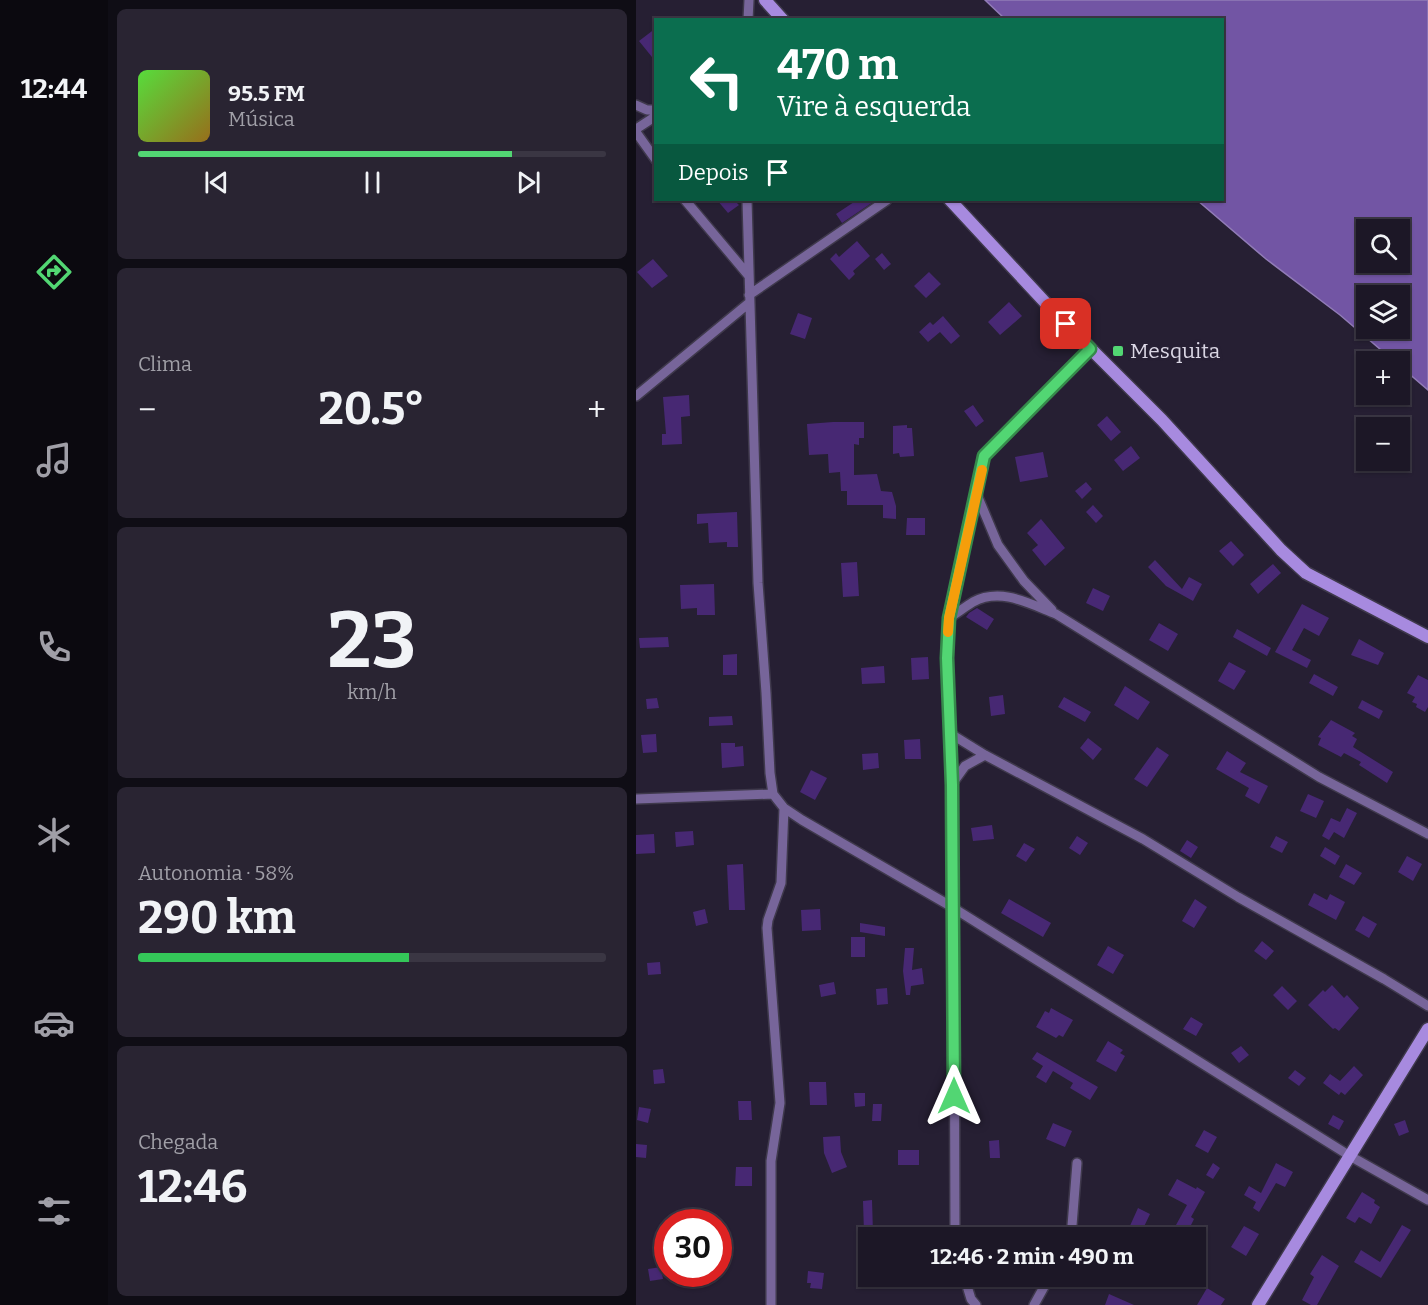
<!DOCTYPE html>
<html lang="pt">
<meta charset="utf-8">
<style>
:root{--surface:#1c1726;--page:#292432;--text:#f1f3f6;--muted:#a09fa7;--line:#3a3643;--accent:#52d673}
body{margin:0;font-family:Bitter,serif;background:var(--page);color:var(--text);height:100vh;display:flex;flex-direction:column;font-size:22px;white-space:nowrap}
*{box-sizing:border-box;margin:0}
p{font-size:20px;color:var(--muted)}
.icon{flex:none;width:33px;height:33px;fill:none;stroke:currentColor;stroke-width:2;stroke-linecap:round;stroke-linejoin:round}
.map{position:relative;flex:1;overflow:hidden}
.side{display:flex;flex-direction:column;gap:9px;padding:9px;background:#0f0d15;width:528px}
.side>*{flex:none}
.hud{position:absolute;left:18px;top:18px;width:570px;height:183px;border-radius:0px;box-shadow:0 2px 4px #0004,0 0 0 2px var(--line);background:#0b6e4f;color:#fff;overflow:hidden}
.buttons{position:absolute;left:720px;top:219px;display:grid;gap:12px}
.buttons a{display:grid;place-items:center;width:54px;height:54px;border-radius:0px;background:var(--surface);box-shadow:0 2px 4px #0004,0 0 0 2px var(--line);font-size:30px}
.speed{position:absolute;left:18px;top:1209px;display:flex;gap:12px;font-size:30px;font-weight:700;text-align:center}
.speed>*{display:grid;place-content:center;width:78px;height:78px;border-radius:50%;background:var(--surface);box-shadow:0 2px 4px #0004,0 0 0 2px var(--line);line-height:1}
.speed .limit{border:9px solid #d22;background:#fff;color:#111}
.pin{position:absolute;display:grid;place-items:center;width:51px;height:51px;color:#fff;margin:-26px;border-radius:12px;box-shadow:0 3px 9px #0006}
.me{position:absolute;width:66px;margin:-33px;rotate:0deg;stroke-linejoin:round;filter:drop-shadow(0 0 4px #0008)}
.turn{display:flex;align-items:center;gap:21px;height:126px;padding:0 24px;font-size:27px}
.turn .icon{width:78px;height:78px;stroke-width:2.5}
.turn b{display:block;font-size:42px;line-height:51px}
.then{display:flex;align-items:center;height:57px;padding:0 24px;background:#0003;gap:12px;font-size:22px}
.big{font-size:45px;font-weight:700;line-height:1.1}
.side .tile{flex:1;display:flex;flex-direction:column;justify-content:center;gap:9px;min-width:0;padding:0 21px;border-radius:9px;background:var(--page)}
.side .dial{align-items:center;gap:0}
.dial b{font-size:78px;line-height:1}
.song{display:flex;align-items:center;gap:18px}
.cover{width:72px;height:72px;border-radius:9px;background:linear-gradient(135deg,hsl(110 70% 55%),hsl(40 70% 35%))}
.played{height:6px;border-radius:3px;background:linear-gradient(90deg,var(--accent) 80%,var(--line) 80%)}
.keys{display:flex;justify-content:space-around;direction:ltr}
.heat{display:flex;justify-content:space-between;align-items:center;font-size:33px;direction:ltr}
.charge{height:9px;border-radius:4px;background:linear-gradient(90deg,#34c759 58%,var(--line) 0)}
.trip{position:absolute;left:222px;top:1227px;width:348px;height:60px;border-radius:0px;background:var(--surface);box-shadow:0 2px 4px #0004,0 0 0 2px var(--line);font-weight:700;line-height:60px;text-align:center}
main{display:flex;flex:1;min-height:0}
.menu{display:flex;flex-direction:column;width:108px;justify-content:space-around;align-items:center;background:#0b090f;color:var(--muted)}
.menu .icon{width:42px;height:42px}
.menu .current{color:var(--accent)}
.menu b{font-size:27px;color:var(--text)}
.map>svg:first-child{display:block}
.water{fill:#7255a4;stroke:#917cb7;stroke-width:1.5;fill-rule:evenodd}
.building{fill:#472873}
.lines{fill:none;stroke-linecap:round;stroke-linejoin:round}
.street-casing{stroke:#3f394c;stroke-width:12}
.secondary-casing{stroke:#3f394c;stroke-width:15}
.street{stroke:#77659a;stroke-width:9}
.secondary{stroke:#a78adf;stroke-width:12}
.route-casing{stroke:#358b4b;stroke-width:15}
.route{stroke:#52d673;stroke-width:10}
.slow{stroke:#f59e0b;stroke-width:10}
.poi-dot{fill:#52d673;stroke:#261f33;stroke-width:2}
.labels{text-anchor:middle;stroke-width:6;stroke-linejoin:round;paint-order:stroke}
.poi-label{font-size:21px;fill:#dad6e4;stroke:#261f33;text-anchor:start}
</style>
<main>
<nav class="menu">
<b>12:44</b>
<svg class="icon current" aria-label="directions" viewBox="0 0 24 24"><path d="M12 3l9 9-9 9-9-9zM9 14v-3h6M13 9l2 2-2 2"/></svg>
<svg class="icon" aria-label="music" viewBox="0 0 24 24"><path d="M9 18V5l10-2v13"/><circle cx="6" cy="18" r="3"/><circle cx="16" cy="16" r="3"/></svg>
<svg class="icon" aria-label="phone" viewBox="0 0 24 24"><path d="M5 4h4l2 5-3 2q2 4 5 5l2-3 5 2v4C11 20 4 13 5 4z"/></svg>
<svg class="icon" aria-label="climate" viewBox="0 0 24 24"><path d="M12 3v18M4 7l16 10M4 17L20 7"/></svg>
<svg class="icon" aria-label="car" viewBox="0 0 24 24"><path d="M5 17H2v-5l4-1 3-4h7l3 4 3 1v5h-3M9 17h6M6 11h13"/><circle cx="7" cy="17" r="2"/><circle cx="17" cy="17" r="2"/></svg>
<svg class="icon" aria-label="filters" viewBox="0 0 24 24"><path d="M4 7h16M4 17h16"/><circle cx="9" cy="7" r="2"/><circle cx="15" cy="17" r="2"/></svg>
</nav>
<section class="side">
<div class="tile">
<div class="song"><i class="cover"></i><div><b>95.5 FM</b><p>Música</p></div></div>
<div class="played"></div>
<div class="keys"><svg class="icon" aria-label="previous" viewBox="0 0 24 24"><path d="M18 5L8 12l10 7zM5 5v14"/></svg><svg class="icon" aria-label="pause" viewBox="0 0 24 24"><path d="M8 5v14M16 5v14"/></svg><svg class="icon" aria-label="next" viewBox="0 0 24 24"><path d="M6 5l10 7-10 7zM19 5v14"/></svg></div>
</div>
<div class="tile"><p>Clima</p>
<div class="heat"><a>−</a><b class="big">20.5°</b><a>+</a></div>
</div>
<div class="tile dial"><b>23</b><p>km/h</p></div>
<div class="tile"><p>Autonomia · 58%</p><b class="big">290 km</b><div class="charge"></div></div>
<div class="tile"><p>Chegada</p><b class="big">12:46</b></div>
</section>
<div class="map">
<svg width="792" height="1305" viewBox="0 0 792 1305">
<rect width="100%" height="100%" fill="#261f33"/>
<path class="water" d="M349,0h443v390l-28,-24v-4l-6,-1 -54,-46 -74,-56 -69,-59h25v-180l-217,-1zM730,230h34v32h-34zM730,296h34v32h-34z"/>
<path class="building" d="M20,28v34l-17,-21z
M81,200h17l5,5 -11,8z
M221,200h19l-34,23 -6,-9z
M221,241l13,15 -17,15 2,3 -6,6 -19,-21 6,-6 3,4z
M246,253l9,11 -7,6 -9,-11z
M17,259l15,17 -16,12 -15,-16z
M293,272l12,12 -15,14 -12,-12z
M373,302l13,14 -22,19 -12,-13z
M162,313l14,5 -7,21 -15,-5z
M307,316l17,20 -9,8 -11,-12 -12,10 -9,-10 11,-10 3,3z
M53,395l1,21 -9,1 1,27 -20,1v-11h4l-3,-37z
M337,405l11,16 -8,6 -12,-16z
M471,416l14,16 -10,9 -14,-16z
M197,422h31v16h-5v7l-5,-1v31l23,-1 4,17 11,1 4,14v13l-13,-1v-13h-36v-14h-6l-1,-19 -11,1 -1,-19 -19,1 -2,-31z
M271,425v3h5l2,28 -14,1 -1,-4 -6,1v-28z
M495,446l9,12 -17,13 -9,-11z
M407,452l5,25 -28,5 -5,-25z
M450,482l6,7 -10,10 -7,-8z
M457,505l10,11 -7,7 -10,-11z
M101,512l1,35h-11v-5l-18,1 -1,-20 -11,1v-10z
M271,518h18v17h-19z
M405,519l24,29 -20,18 -13,-16 6,-5 -11,-12z
M595,541l13,14 -11,11 -14,-15z
M519,560l27,29 7,-12 13,7 -9,17 -27,-15 -18,-19z
M221,562l2,34 -16,1 -2,-34z
M637,564l8,9 -23,21 -8,-10z
M78,584l1,31h-18v-7l-16,1 -1,-24z
M457,588l17,8 -7,15 -17,-8z
M666,604l27,14 -10,18 -15,-8 -12,22 19,10 -4,8 -32,-16z
M341,608l17,11 -7,11 -21,-13 3,-4z
M523,623l19,11 -10,17 -19,-11z
M601,629l34,19 -4,8 -34,-19z
M32,637l1,10 -29,1 -1,-10z
M723,639l25,14 -6,12 -27,-10z
M101,654v21h-14v-20z
M292,657l1,22 -17,1 -1,-22z
M593,662l17,9 -12,19 -16,-9z
M248,666l1,17 -23,1 -1,-16z
M678,674l24,13 -5,9 -24,-13z
M782,675l10,5v27l-3,5 -9,-5 1,-3 -5,-2 3,-5 -8,-4z
M489,686l25,16 -12,18 -24,-15z
M367,695l2,19 -14,2 -2,-19z
M428,697l27,15 -6,10 -27,-15z
M21,698l2,10 -12,1 -1,-10z
M726,700l21,11 -4,8 -21,-11z
M96,716l1,9 -24,1v-9z
M695,720l24,13 -3,3 5,3 -4,8 40,25 -6,11 -28,-18 2,-3 -17,-9 -3,4 -23,-12 3,-7 -3,-1z
M20,734l1,18 -14,1 -2,-18z
M452,738l14,11 -9,11 -13,-12z
M284,739l1,20h-16l-1,-19z
M85,743h14v4l8,-1 1,20 -22,2z
M521,747l12,8 -22,32 -13,-8z
M591,751l19,12 -6,9 28,14 -9,18 -14,-8 4,-8 -33,-19z
M242,753l1,15 -16,2 -1,-16z
M175,770l16,8 -12,22 -15,-8z
M672,794l16,7 -8,17 -16,-7z
M711,808l10,5 -13,25 -10,-6 -5,8 -7,-4 9,-18 9,4z
M356,825l2,14 -21,2 -2,-13z
M57,831l1,14 -18,2 -1,-15z
M18,834l1,19 -19,1v-19z
M441,836l11,7 -8,12 -11,-7z
M640,836l12,6 -6,11 -12,-6z
M551,840l11,7 -7,11 -11,-7z
M388,843l11,6 -9,13 -10,-6z
M689,847l15,9 -5,9 -15,-9z
M771,856l15,8 -9,17 -15,-9z
M107,864l2,46h-16l-2,-45z
M710,864l16,9 -8,12 -15,-8z
M678,893l13,7 3,-6 15,8 -9,18 -28,-15z
M373,899l42,24 -8,14 -42,-24z
M559,899l12,8 -13,21 -12,-7z
M69,909l3,14 -12,3 -3,-14z
M184,909l1,21 -19,1 -1,-21z
M727,916l14,8 -8,14 -14,-8z
M224,923l25,4v9l-25,-4z
M215,937h14v20h-14z
M626,941l12,10 -8,9 -12,-9z
M472,946l16,9 -11,19 -16,-9z
M269,948h9l-2,22 10,-2 2,16 -13,2 -1,9h-4l-3,-24z
M24,962l1,12 -13,1 -1,-12z
M198,982l2,12 -15,3 -2,-12z
M696,985l12,13 3,-3 12,13 -20,23 -4,-3 -2,1 -25,-24 15,-15 2,2z
M646,986l15,15 -9,9 -15,-15z
M251,988l1,16 -11,1 -1,-16z
M415,1008l22,12 -10,17 -4,-2 -3,3 -20,-11 9,-16 4,2z
M555,1017l12,7 -7,12 -13,-7z
M472,1041l15,9 -3,3 5,3 -9,16 -20,-11z
M605,1046l8,9 -10,8 -8,-10z
M401,1052l61,35 -8,13 -20,-12 3,-5 -20,-12 -7,12 -10,-6 7,-11 -11,-7z
M718,1066l9,9 -18,20 -4,-3 -2,3 -16,-12 7,-9 10,7z
M27,1069l2,14 -11,1 -1,-14z
M659,1070l11,8 -7,8 -11,-8z
M173,1082h17l1,23h-17z
M218,1093h11v13l-10,1z
M102,1101h13l1,19h-13z
M237,1104h9l-1,17h-9z
M3,1107l12,2 -3,14 -11,-3z
M697,1115l11,6 -5,9 -11,-6z
M769,1120l4,12 -10,4 -5,-12z
M417,1123l19,8 -7,16 -19,-8z
M568,1130l13,7 -9,16 -13,-7z
M204,1136l1,16 6,15 -15,6 -8,-20 -1,-16z
M363,1140l1,18h-10l-1,-17z
M0,1144l11,1 -1,13 -10,-1z
M262,1150h21v15h-21z
M577,1163l7,5 -7,11 -7,-4z
M640,1163l17,9 -8,15 -9,-4 -17,29 -6,-4 3,-6 -12,-7 5,-9 12,7z
M100,1167h16v19h-17z
M541,1179l19,10 1,-2 8,5 -14,25 3,2 -6,12 -12,-6 11,-20 -19,-10z
M726,1192l13,8 -1,3 6,4 -9,17 -12,-7 -4,6 -9,-5z
M236,1200l1,33h-9l-1,-32z
M502,1208l12,6 -9,19 -12,-5z
M766,1225l9,5 -30,48 -27,-16 7,-12 19,12z
M608,1226l15,8 -13,22 -15,-9z
M686,1255l17,11 -22,39h-6l-9,-5 12,-23 -4,-3z
M25,1267l2,12 -13,2 -2,-12z
M172,1271l16,2 -2,16 -12,-1 1,-5h-4z
M495,1276h24l4,3 -5,10z
M571,1288l18,11 -4,6h-24z
M473,1294l25,11h-29z"/>
<g class="lines">
<defs>
<path id="street" d="M112,20l1,-20
M0,105l11,5h9
M0,129l20,-13
M0,132l20,28
M49,200l64,76
M111,200l11,383 8,110 4,80 3,21 11,14 18,12 145,84 403,252 78,44
M113,295l138,-95
M0,396l113,-93
M341,495l21,50 26,36 28,29
M313,618c8,-5 16,-11 24,-16 28,-15 57,2 83,12l263,163 109,57
M315,734l34,21 158,84 95,58 146,82 44,27
M316,784l13,-18 20,-11
M0,799l137,-5
M319,1238l-1,-330 -3,-174 -4,-76 2,-40 35,-162 106,-107
M435,1238l6,-75
M328,1276l7,23 5,6
M135,1305v-144l9,-58 -13,-175 1,-8 13,-37 3,-75
M398,1305l16,-29"/>
<path id="secondary" d="M129,0l18,20
M314,200l104,112 108,108 119,130 25,23 122,64
M622,1305l170,-276"/>
</defs>
<use href="#street" class="street-casing"/>
<use href="#secondary" class="secondary-casing"/>
<use href="#street" class="street"/>
<use href="#secondary" class="secondary"/>
</g>
<g class="lines">
<defs>
<path id="route" d="M318,1096l-2,-311 -5,-127 2,-40 35,-162 106,-107 -24,-25"/>
</defs>
<use href="#route" class="route-casing"/>
<use href="#route" class="route"/>
<path class="slow" d="M312,632l1,-14 33,-148"/>
</g>
<rect class="poi-dot" x="476" y="345" width="12" height="12" rx="3"/>
<g class="labels">
<g class="poi-label">
<text x="494" y="358">Mesquita</text>
</g>
</g>
</svg>
<div class="buttons">
<a><svg class="icon" aria-label="search" viewBox="0 0 24 24"><circle cx="10" cy="10" r="6"/><path d="M15 15l6 6"/></svg></a>
<a><svg class="icon" aria-label="layers" viewBox="0 0 24 24"><path d="M12 4l9 5-9 5-9-5zM3 14l9 5 9-5"/></svg></a>
<a>+</a>
<a>−</a>
</div>
<div class="speed"><div class="limit">30</div></div>
<div class="pin" style="left:430px;top:324px;background:#d93025"><svg class="icon" aria-label="arrive" viewBox="0 0 24 24"><path d="M6 21V4h12l-3 4 3 4H6"/></svg></div>
<svg class="me" style="left:318px;top:1096px" viewBox="-20 -20 40 40"><path d="M0-17L14 15 0 8-14 15z" fill="#52d673" stroke="#fff" stroke-width="4"/></svg>
<div class="trip">12:46 · 2 min · 490 m</div>
<div class="hud">
<div class="turn"><svg class="icon" aria-label="left" viewBox="0 0 24 24"><path d="M17 20v-9H6M10 6l-5 5 5 5"/></svg><div><b>470 m</b>Vire à esquerda</div></div>
<div class="then">Depois<svg class="icon" aria-label="arrive" viewBox="0 0 24 24"><path d="M6 21V4h12l-3 4 3 4H6"/></svg></div>
</div>
</div>
</main>
